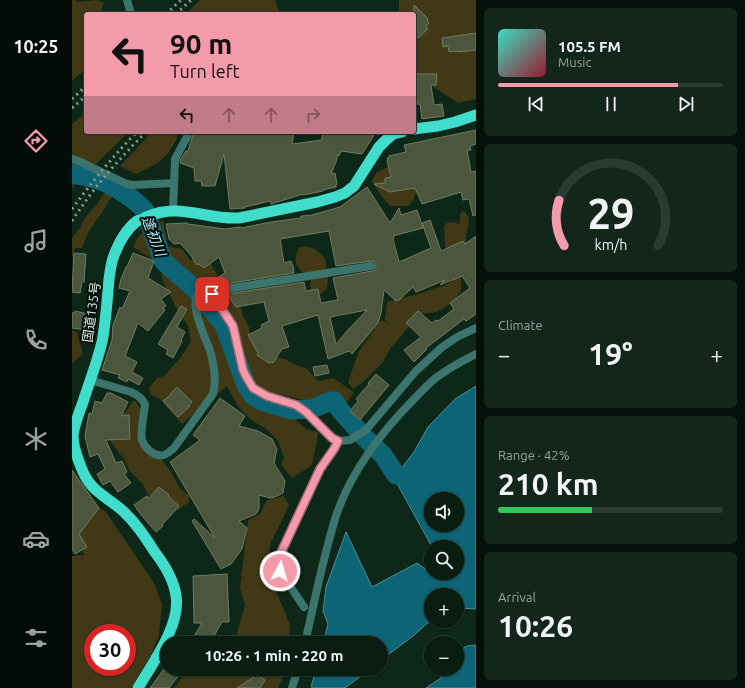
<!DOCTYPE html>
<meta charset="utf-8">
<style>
:root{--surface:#0a1d12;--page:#13261b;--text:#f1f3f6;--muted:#99a29f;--line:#2a3b32;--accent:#f39aab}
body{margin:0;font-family:Ubuntu,"Noto Sans JP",sans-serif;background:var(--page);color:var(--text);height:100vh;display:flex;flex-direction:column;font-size:15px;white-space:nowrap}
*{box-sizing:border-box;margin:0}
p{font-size:13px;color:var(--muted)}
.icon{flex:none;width:22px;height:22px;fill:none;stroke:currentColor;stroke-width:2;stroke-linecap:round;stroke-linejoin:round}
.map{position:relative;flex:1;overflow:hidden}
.panel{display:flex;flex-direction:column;gap:8px;padding:8px;background:#06100a;width:269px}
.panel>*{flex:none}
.hud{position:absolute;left:12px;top:12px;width:332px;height:122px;border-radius:4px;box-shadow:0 1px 3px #0004,0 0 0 1px var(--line);background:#f39aab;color:#111;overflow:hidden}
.fabs{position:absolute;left:352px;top:492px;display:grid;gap:8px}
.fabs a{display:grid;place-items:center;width:40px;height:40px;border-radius:50%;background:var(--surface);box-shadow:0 1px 3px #0004,0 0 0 1px var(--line);font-size:20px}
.speed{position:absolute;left:12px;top:624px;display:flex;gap:8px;font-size:20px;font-weight:700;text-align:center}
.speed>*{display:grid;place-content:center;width:52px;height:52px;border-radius:50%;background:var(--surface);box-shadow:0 1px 3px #0004,0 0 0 1px var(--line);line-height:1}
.speed .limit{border:6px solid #d22;background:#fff;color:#111}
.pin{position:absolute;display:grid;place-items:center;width:34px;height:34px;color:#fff;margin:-17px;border-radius:8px;box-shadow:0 2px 6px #0006}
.me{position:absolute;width:44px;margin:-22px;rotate:6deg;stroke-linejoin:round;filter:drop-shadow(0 0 3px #0008)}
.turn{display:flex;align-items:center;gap:14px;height:84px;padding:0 20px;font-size:18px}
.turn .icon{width:52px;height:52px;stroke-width:2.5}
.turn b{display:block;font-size:28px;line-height:34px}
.lanes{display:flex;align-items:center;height:38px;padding:0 20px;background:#0003;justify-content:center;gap:20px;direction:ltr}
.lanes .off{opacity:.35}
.big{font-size:30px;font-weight:600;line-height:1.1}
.panel .widget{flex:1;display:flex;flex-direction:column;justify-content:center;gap:6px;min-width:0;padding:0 14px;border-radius:6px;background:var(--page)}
.panel .dial{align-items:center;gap:0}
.dial svg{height:104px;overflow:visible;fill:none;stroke:var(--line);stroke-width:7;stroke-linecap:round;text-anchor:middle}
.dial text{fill:var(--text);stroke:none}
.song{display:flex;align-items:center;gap:12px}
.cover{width:48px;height:48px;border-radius:6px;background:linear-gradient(135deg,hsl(170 70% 55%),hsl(350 70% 35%))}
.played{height:4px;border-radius:2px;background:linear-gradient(90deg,var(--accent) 80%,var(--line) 80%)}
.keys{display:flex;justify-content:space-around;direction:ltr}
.heat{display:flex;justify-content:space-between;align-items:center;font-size:22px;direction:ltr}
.charge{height:6px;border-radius:3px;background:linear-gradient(90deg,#34c759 42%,var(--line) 0)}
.trip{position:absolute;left:88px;top:636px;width:228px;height:40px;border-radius:20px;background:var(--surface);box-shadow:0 1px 3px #0004,0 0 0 1px var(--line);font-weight:600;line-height:40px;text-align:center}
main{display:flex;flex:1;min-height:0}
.tabs{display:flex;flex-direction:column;width:72px;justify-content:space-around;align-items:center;background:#040c07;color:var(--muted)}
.tabs .icon{width:28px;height:28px}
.tabs .selected{color:var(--accent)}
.tabs b{font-size:18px;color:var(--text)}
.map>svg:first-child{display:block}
.green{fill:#413916;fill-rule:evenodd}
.water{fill:#0d6475;stroke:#4c8e96;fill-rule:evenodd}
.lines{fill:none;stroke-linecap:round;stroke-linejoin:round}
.river{stroke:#0d6475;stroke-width:19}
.building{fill:#4c563d;stroke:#717c61;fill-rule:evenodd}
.minor{stroke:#3b756e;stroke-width:8}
.tertiary{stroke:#3b756e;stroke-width:8}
.trunk{stroke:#40dccc;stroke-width:11}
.rail{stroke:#889c8f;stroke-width:3;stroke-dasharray:2 4;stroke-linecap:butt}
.route-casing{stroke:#9e646f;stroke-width:10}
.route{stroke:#f39aab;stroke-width:7}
.labels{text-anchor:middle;stroke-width:4;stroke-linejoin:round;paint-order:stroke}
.street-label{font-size:13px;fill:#dfefe4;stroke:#040d07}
.water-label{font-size:14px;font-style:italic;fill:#ace9f8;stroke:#040d07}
</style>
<main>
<nav class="tabs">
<b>10:25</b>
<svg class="icon selected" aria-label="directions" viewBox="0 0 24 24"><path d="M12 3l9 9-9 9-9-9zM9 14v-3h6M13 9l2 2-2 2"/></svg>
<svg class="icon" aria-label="music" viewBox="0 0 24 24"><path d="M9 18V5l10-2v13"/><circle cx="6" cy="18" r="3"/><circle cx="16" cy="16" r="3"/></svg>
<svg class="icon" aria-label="phone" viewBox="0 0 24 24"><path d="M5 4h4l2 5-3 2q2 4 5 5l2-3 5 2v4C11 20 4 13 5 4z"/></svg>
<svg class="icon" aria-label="climate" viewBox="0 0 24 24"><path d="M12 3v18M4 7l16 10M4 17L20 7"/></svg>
<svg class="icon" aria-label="car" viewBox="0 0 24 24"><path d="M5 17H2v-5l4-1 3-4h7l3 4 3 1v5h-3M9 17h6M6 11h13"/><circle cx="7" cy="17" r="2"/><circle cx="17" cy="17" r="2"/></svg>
<svg class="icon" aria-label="filters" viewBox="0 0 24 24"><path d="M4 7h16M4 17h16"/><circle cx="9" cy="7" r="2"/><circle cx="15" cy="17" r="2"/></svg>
</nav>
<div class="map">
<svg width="404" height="688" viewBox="0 0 404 688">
<rect width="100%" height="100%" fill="#0d2718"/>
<path class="green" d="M0,0h4v2l21,-2 7,3 -3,7 1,4h-16v55l-14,12z
M128,0h75l4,11 -6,3h-87z
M327,0h77v99l-18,4 -38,-25 -6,-1v-63h-15z
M14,113v19h43l-52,50 -5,6v-64z
M80,132h26l-2,9 -8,12 -9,9 -22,12 -17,-8z
M330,163l19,23 -6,8 -2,7 -5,5h-18l-10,-12 -8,-13 4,-8 12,-6z
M36,188l7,1 1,5c-4,3 -9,8 -10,13l-17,24 -7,17h-7l-3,9v-19l8,-10 4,-9 13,-15z
M392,211c9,8 3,16 2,26 0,3 1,7 1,10l-18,4 -4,-4 -1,-20 2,-4 7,-1 6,2 1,-4v-6l1,-2z
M91,220l5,26 14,3 8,11 21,4 15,27 16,19v4l7,13 1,10 25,20 10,2 6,4 16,6 11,12 15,-3 21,14 -10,14 -5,2 -13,2 -27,-11 -56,-14 35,19 28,25 12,3 -1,9 -5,24 -20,13 -11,-13 3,-7 -6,-17 -12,-12 -16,-10 -12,-13 -11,-19v-1l-45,38 -23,-26 -8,-3 -2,-7 8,-10 7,-2 17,-19 10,-15 -3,-16 -10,-15 -15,-29 -3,-18 -27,-17 5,-10 9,-8z
M234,246l9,3 10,9 3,22 -1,9 -7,5 -9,-3 -1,-12c-12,-10 -19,-15 -11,-31z
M389,277v14l-6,10 -18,11 -16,2 -9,9 -22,26 -7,13 -20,20 -10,7 -5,-7 11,-31 22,-31 7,3 -3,-3 2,-18 39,-10 9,-4 9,-2 13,-8z
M0,330l5,3 6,21 -11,9z
M61,401h3l5,9 -3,28 14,17 10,5 11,15 7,14 9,6v7l-11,8 -12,3 -16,-13 -6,-14 -14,-15 -6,-12 -13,-17 -8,-13 10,-17 12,1z
M212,496l5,9 -18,38 -6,25 10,21 15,35 -1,19h-55l11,-38 -5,-17 8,-68 12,-6 7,-14z
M24,506l10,6 48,71 8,21 -3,32 -7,17 -21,35h-59v-132l12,-1 -10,-31zM21,633h34v34h-34z
M119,669h95l-8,19h-104l14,-18z"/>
<path class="water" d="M404,386v223l-15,-1 -4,1v-14h-26v25l-18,16 -32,24v-17h-58l5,-19 -5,-13 3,-24 20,-55 26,55 45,-24 8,6 3,-1 3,2v3h26v-26h-25l-38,-69 20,-26 14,-25 27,-28zM359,499h26v26h-26z
M404,645v43h-50l15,-10 5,-9h11v-17l10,-6z
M244,669h54l-25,19h-32l-2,-1z"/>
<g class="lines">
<path class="river" d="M0,174c11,2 24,4 34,9 13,6 30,17 39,28l17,47 2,4 31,27 29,36 22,60 7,11 8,5 30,9 21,-1 19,-8h3l6,9 24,27 19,18 13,20"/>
</g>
<path class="building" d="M342,5l14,14 -1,1 2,3 -3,3 2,3 -10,9 -4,-4z
M404,33v17l-18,2v-1l-9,1 -1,-6 -5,1 -1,-9z
M343,74h22l-1,11h-5l3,20 8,-1 2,12 -22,3 -2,-15h-6z
M404,130v14l-6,2 1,4h-4l4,22 5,-1v44l-3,1 -4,-17 -6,1 -2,-8 -39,12 -7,-16 -25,4 -16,-8 11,-1v-5l6,-1 -4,-16h1l-1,-3h2v-2l17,-4 -2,-7z
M121,132h55l8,2 1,-2h37l-2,12 30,-4v-8h54l-14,22 -21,-3 -2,5 -2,-1v4l-6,15 4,-1 2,11 -1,1v2l-13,3v1l-20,4v-1l-32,10 -1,-3 -25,6v1l-15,1 -6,-55 -9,32h-13l-1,-5h-6l-1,-13 -14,-5v-3l6,-9h2l2,-7 2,-6z
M295,187l23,36 9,-15 2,7 16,-5 6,18 -30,8 1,2 -1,1 6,23 32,-14 -9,-25 8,-3 11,31 22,-10 2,3 11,-8v78l-10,7 -2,-2 -38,29 1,1 -13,13 -10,-12 17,-13 -15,-14 12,-12 14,12 4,-3 2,1 16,-12 -4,-6 20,-15 -8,-12 -22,9 5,-5 -29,12 -3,-5 -13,12 -4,2 -12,-11 -3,23 -3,10 -26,31 -3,-3 -21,8 -10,-44 -36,11 7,21 -7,2 -9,14 -2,-1 -2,1 -12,-8 1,-2 -10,-18 14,-7 -1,-3 8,-4 -5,-19 -28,5 -19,-29 8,-5 -6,-16 -15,11 -5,-4 -2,1 -5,-7h1l-13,-15 -6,1 -5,-5 -3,-15 21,-1 1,1 37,5 16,-2 1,1 9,-2 20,-4 30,-4v-2l11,-1 28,-8zM257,231l7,35 35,-5 4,1 1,4 -1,4 -3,1 -39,7 5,22 -17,3 -3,-14 -12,2 -2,-9 -70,11h-3l-2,-2 -1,-3v-2l4,-3 62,-10 -1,-8h-1l-1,-4 -7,2 -4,-24zM295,310l-19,20 -12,14 -6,-27z
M2,253l12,1 -2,28h-2l-2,11 -8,-1z
M61,253l21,8 -6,17 23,14 -10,7 5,7 -3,3 2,1 -17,21 -10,-8 -13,33 12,6 -5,10 11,6 -4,7 -11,-6 -1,3 -9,-4 2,-3 -18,-5 10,-30 1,-15 7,-18 2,2 8,-18 -11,-3 2,-9 5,-12h1z
M109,306l6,3 -10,18 8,5 -4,8 1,1 -9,17 -7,-4 2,-4 -10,-6z
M3,311l13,3 -2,16 -14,-2v-15h3z
M255,365l2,8 -14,3 -2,-9z
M304,374l13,11 -29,35 -10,-9 8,-10 -2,-2 13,-15 -1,-1z
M105,387l15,15 -3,3 1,1 -12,11 -15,-16 8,-6 -1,-1z
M35,393h4l17,9 -7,14 8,-1 1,24 -24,1 10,23 6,-2 5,11 -3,2 7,9 -13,9 -8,-11 -7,4 -6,-11 8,-5 -7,-15 -8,3 -5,-21 4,-23 3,1 3,-13 7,2z
M148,398l25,18 -6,10 19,5 14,8 5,10 -3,14 11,18 -2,12 -8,4 -5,1 -11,-3v14l-3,5 -17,7 8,7 -5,21 -11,15 -10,5 -29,-48 2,-2 21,19 -45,-76 30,-22 -7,-5z
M0,470l27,38 -20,26 8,13 -12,7 -3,-5z
M87,487l10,8 -1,1 11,10 -17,19 1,1 -7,6 -14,-16 -8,-11 13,-9 1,3z
M155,574l2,48h-7l-12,21h-20l12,-20h-8l-1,-47z
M92,669h20l-15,19h-19z
M185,675l8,5 -5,8h-23z"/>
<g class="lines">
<path class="minor" d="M55,0l4,14
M0,159l9,3 10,5 36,17 6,1 41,-2
M101,211l2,-52 12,-22 1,-5
M161,288l138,-22
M18,380l41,12c7,3 12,7 14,13 -1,8 -5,28 -3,35 3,9 15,19 24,14 3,-1 5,-4 8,-6l39,-54c3,-10 2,-20 0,-31 -1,-5 -2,-10 -4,-15 -4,-11 -22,-48 -9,-56 4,-2 8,0 12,2l21,32 10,44 4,8 6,9 14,9 30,9 9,7 26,25 6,4 12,-1 16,-10 49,-58 26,-24 16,-11 19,-9
M232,607l-24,-36 -3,-6 1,-6 42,-90 14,-20 4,-8"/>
<path class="tertiary" d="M233,643c10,-43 18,-87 32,-130 15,-43 48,-85 80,-117 6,-6 13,-14 20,-19 12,-9 25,-16 39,-23
M220,688l6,-19"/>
<path class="trunk" d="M342,129l24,-3 17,-4 21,-7
M66,688c14,-24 43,-63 38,-92 -2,-17 -12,-32 -22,-45 -9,-14 -18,-28 -31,-40 -18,-16 -33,-19 -42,-44 -4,-10 -8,-21 -8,-31 1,-11 6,-23 10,-34 6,-19 14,-39 19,-60 4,-20 5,-42 7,-63 1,-7 2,-15 4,-21 5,-14 12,-28 24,-37 3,-1 6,-2 9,-4 34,-15 60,3 93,1l78,-16 18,-5 10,-4 9,-7 25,-39 7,-7 7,-6 9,-2"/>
<path class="rail" d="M94,14l15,-14
M104,14l15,-14
M0,99l14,-13
M0,108l14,-12
M0,209c20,-27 41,-53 65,-77
M0,221c21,-33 47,-62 74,-89"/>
</g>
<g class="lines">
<defs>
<path id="route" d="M140,294l21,32 10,44 4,8 6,10 14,8 29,9 10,7 26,26 6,3 -4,8 -14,20 -42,90 -1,6 3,6"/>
</defs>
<use href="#route" class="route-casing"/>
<use href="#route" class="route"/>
</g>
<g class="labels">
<g class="street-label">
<text transform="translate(19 312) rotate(-82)" y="5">国道135号</text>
</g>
<g class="water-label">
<text transform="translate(82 236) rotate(69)" y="5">逢初川</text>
</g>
</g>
</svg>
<div class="fabs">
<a><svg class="icon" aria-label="sound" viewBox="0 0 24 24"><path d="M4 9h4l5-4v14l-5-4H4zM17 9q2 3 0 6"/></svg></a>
<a><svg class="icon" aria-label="search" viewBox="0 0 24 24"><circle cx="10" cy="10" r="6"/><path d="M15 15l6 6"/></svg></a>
<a>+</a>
<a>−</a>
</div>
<div class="speed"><div class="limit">30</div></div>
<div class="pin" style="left:140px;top:294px;background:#d93025"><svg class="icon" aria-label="arrive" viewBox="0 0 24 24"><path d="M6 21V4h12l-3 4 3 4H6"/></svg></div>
<svg class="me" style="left:208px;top:571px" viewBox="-20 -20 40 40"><circle r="17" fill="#f39aab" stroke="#fff" stroke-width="3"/><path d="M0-11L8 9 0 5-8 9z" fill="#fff"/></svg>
<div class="trip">10:26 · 1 min · 220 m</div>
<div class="hud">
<div class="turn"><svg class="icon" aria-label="left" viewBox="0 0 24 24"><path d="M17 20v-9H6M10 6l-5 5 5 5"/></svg><div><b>90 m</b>Turn left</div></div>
<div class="lanes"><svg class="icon" aria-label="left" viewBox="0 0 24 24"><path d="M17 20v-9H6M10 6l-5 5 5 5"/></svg><svg class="icon off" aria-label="ahead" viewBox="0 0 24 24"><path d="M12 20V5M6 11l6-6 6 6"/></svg><svg class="icon off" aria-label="ahead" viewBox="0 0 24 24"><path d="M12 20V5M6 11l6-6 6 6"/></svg><svg class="icon off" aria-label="right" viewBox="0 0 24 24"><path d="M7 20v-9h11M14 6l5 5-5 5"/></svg></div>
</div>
</div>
<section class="panel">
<div class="widget">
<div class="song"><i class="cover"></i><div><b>105.5 FM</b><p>Music</p></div></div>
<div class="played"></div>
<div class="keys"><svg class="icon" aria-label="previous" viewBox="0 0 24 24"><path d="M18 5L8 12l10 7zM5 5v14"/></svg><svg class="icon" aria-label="pause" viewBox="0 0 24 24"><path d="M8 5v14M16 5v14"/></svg><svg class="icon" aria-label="next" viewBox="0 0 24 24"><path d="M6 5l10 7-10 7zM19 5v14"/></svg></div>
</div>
<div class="widget dial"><svg viewBox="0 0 100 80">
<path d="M14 69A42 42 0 1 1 86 69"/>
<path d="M14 69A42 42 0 0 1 10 34" stroke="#f39aab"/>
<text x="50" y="56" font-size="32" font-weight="700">29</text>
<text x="50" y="72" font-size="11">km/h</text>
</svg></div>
<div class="widget"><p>Climate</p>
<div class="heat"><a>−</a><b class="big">19°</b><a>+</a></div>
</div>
<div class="widget"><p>Range · 42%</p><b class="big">210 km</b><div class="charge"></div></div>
<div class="widget"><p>Arrival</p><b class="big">10:26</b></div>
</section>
</main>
